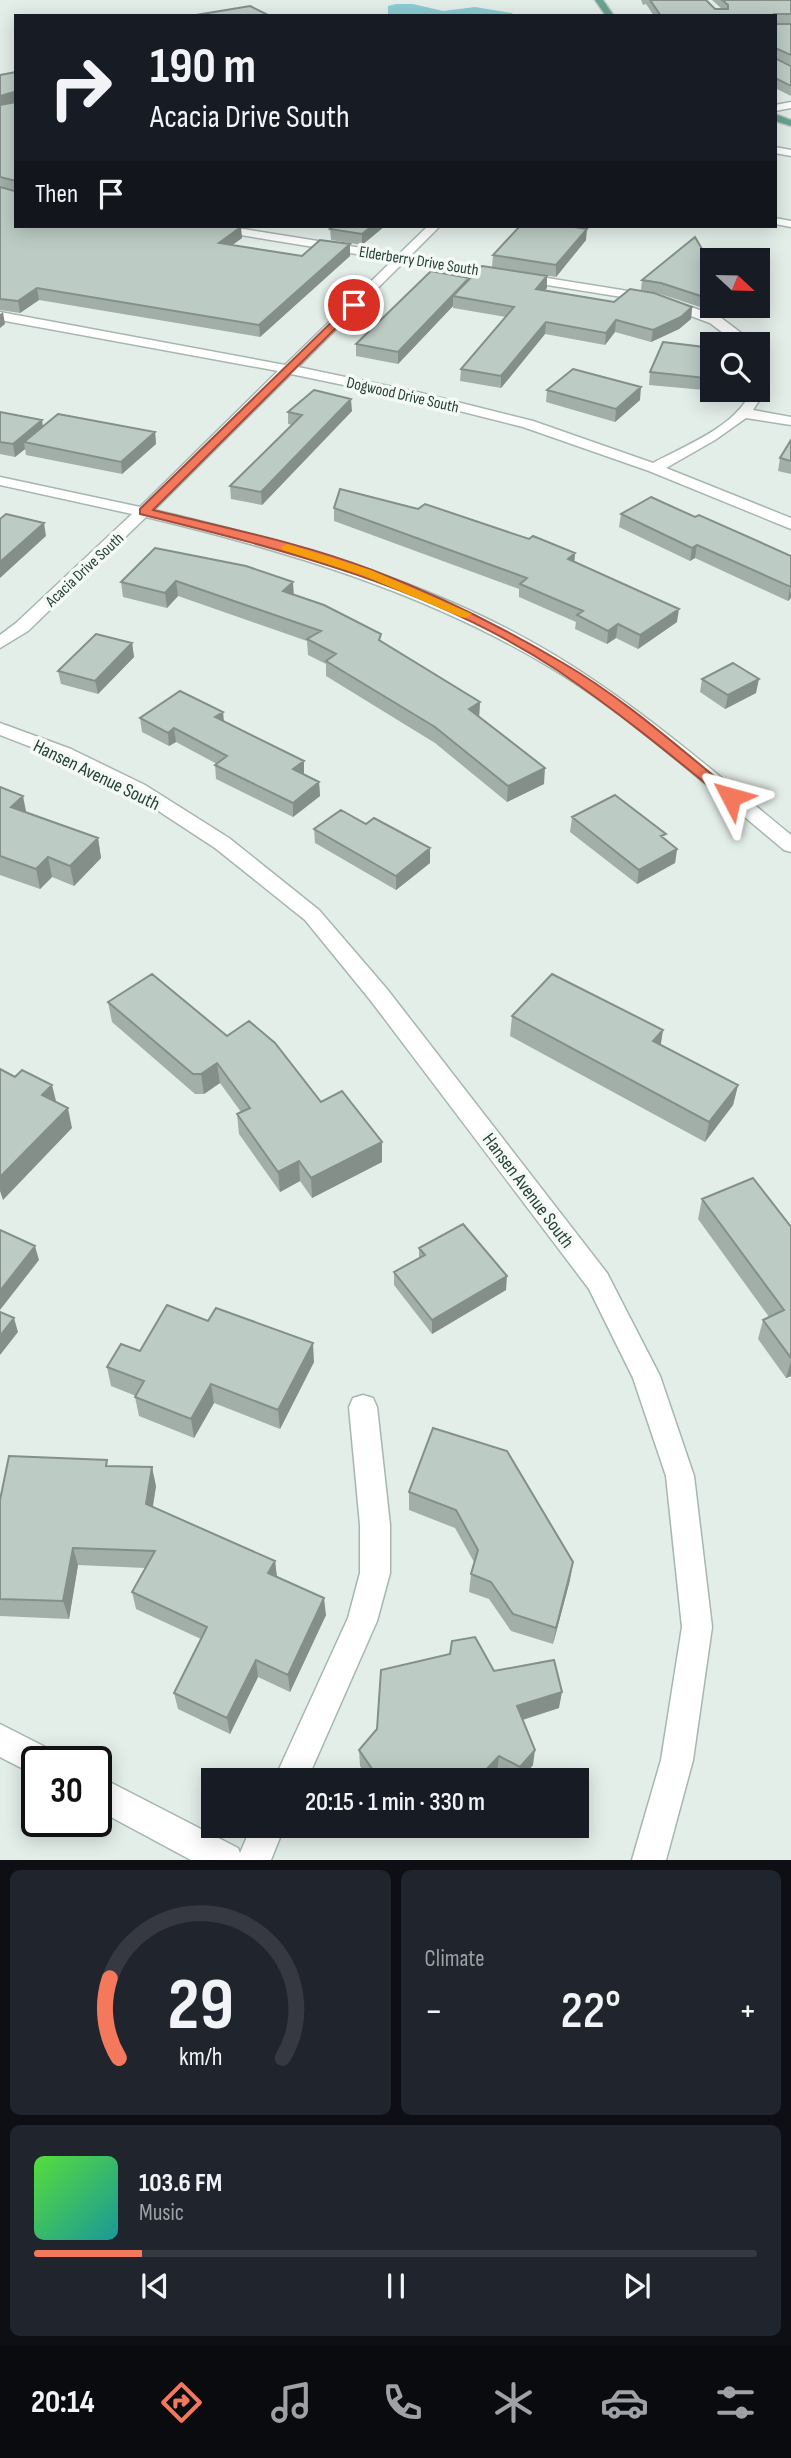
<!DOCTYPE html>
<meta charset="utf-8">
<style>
:root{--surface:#171b24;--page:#20242c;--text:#f1f3f6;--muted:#9ea1a6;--line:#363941;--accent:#f4785b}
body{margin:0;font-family:"Sofia Sans Condensed",sans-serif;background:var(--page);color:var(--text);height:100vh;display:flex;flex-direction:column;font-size:26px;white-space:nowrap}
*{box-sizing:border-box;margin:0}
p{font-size:23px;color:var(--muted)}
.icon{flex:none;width:38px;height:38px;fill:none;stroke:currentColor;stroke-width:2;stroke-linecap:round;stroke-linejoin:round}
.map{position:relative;height:1860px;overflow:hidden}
.panel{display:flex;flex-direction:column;gap:10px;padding:10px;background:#0d0f14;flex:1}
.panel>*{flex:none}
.banner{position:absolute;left:14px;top:14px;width:763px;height:214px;border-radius:0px;box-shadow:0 4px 18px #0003;background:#171b24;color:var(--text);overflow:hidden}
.needle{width:46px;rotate:112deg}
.tools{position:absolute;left:700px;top:248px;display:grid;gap:14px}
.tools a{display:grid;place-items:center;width:70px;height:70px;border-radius:0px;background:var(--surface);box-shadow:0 4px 18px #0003;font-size:35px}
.speed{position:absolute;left:21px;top:1746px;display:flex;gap:14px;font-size:35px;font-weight:700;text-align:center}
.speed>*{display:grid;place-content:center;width:91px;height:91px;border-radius:50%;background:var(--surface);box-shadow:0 4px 18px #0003;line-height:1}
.speed .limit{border:4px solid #111;border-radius:10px;background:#fff;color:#111}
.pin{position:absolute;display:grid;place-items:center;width:60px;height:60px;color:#fff;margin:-30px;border:4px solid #fff;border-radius:50%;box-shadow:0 2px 7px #0007}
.me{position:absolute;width:77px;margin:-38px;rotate:309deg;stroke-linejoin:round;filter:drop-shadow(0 0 5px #0008)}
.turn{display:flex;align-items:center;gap:24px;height:147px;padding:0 21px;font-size:32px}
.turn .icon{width:91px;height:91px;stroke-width:2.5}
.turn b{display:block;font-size:49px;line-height:60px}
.then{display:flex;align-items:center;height:66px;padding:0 21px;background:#0003;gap:14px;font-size:26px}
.big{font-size:52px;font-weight:600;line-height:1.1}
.panel .tile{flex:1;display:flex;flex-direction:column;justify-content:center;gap:10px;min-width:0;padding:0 24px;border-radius:10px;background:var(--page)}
.panel .dial{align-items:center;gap:0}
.dial svg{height:182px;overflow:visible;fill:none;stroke:var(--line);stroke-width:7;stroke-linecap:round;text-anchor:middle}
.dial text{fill:var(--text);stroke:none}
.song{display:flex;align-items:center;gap:21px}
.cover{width:84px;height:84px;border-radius:10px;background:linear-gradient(135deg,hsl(110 70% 55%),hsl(180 70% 35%))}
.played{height:7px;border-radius:4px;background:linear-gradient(90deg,var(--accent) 15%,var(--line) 15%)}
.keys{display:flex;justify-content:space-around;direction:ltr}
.heat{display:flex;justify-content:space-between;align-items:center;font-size:38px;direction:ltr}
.panel .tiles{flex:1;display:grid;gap:10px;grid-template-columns:1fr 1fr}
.tile:last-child{grid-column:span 2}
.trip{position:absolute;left:201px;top:1768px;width:388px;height:70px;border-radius:0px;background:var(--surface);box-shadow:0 4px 18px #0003;font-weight:600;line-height:70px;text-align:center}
.tabs{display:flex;height:112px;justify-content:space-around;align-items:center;background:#090b0e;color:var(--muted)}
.tabs .icon{width:49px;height:49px}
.tabs .active{color:var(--accent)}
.tabs b{font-size:32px;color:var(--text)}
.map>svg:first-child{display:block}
.water{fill:#8bccd3}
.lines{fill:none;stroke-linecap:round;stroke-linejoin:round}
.minor-casing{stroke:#a6b6b0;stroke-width:3}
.major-casing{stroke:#c1cac7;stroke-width:3}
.minor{fill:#fff;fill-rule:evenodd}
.major{fill:#67a491;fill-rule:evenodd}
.wall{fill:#a2afa9}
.shaded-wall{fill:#848f89}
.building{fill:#bcccc4;stroke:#848f89;stroke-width:2}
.route{fill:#f4785b;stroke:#9f4e3b;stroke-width:2}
.slow{fill:#f59e0b}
.labels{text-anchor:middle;stroke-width:7;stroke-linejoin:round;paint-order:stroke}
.far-street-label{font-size:16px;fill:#234036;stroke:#f5faf7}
.street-label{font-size:19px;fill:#234036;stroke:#f5faf7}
</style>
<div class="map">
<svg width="791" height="1860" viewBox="0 0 791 1860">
<rect width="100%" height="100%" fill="#e4eee9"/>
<path class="water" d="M396,4h17l30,7 32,-4 37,6 2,3h-126v-10z"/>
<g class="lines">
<defs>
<path id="minor" d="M775,20h16v6h-16z
M791,102v6l-16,3v-6z
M775,147l16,3v6l-16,-3z
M775,218l16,3v6l-16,-3z
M198,226h26l175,28 29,-28h12l-30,30 249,40 61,21 33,25 1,3h-15l-29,-22 -57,-21 -249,-40 -106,105 123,26 112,28 120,42c33,-18 83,-36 99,-73h6v-38l5,1c10,22 3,38 -10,57l38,7v8l-45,-7 -31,22 -49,28 125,50v11l-142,-58 -126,-44 -103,-26 -129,-27 -137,136c143,34 289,74 415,154 79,50 150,112 222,171v17l-7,-2c-75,-62 -148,-130 -231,-181 -125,-76 -265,-118 -407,-152l-118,114 -28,17v-13l16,-12 116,-109 -132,-29v-8l140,30 138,-136 -278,-51v-8l285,53 108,-105 -189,-31z
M0,723l71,26 74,36 84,53 90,72 68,79 220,284 53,103 34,100 18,151 -19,133 -27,100h-34l29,-100 21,-133 -16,-151 -33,-98 -44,-89 -218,-288 -66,-81 -90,-72 -84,-55 -74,-36 -57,-22z
M363,1395l10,3 4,9 13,118v48l-13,48 -70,159h-33l74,-162 12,-45v-48l-11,-118 4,-9z
M0,1724l53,27 5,11h-21v14l-37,-19z
M96,1775l142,73 2,5 12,-28h33l-14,35h-80l-95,-51z"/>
<path id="major" d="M595,0h8l11,16h-8z
M775,114l16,6v6l-16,-5z"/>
</defs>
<use href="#minor" class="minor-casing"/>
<use href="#major" class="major-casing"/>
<use href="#minor" class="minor"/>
<use href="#major" class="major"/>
</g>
<path class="wall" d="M641,0h65l9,9h7l-10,-9h79v23h-16v-7h-121l-8,-12 -3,1z
M775,24h16v41l-16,-8z
M775,58l16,8v30l-16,-8z
M16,72v154l226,12 -10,7 70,11h48l-90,81 -221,-37 -19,13 -20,-3v-235z
M239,226h19l-3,2z
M385,226l-23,19 -31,-5 -1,-11z
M549,227l37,13 -30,37 -64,-10 1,-12z
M712,266l-9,42 -43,-14 -19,-4 1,-10z
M547,276v12l-3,3 70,11 78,5 -1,12 -12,10 -28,13 -36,-10 -10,13 -60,-11 -44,54 -41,-7 1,-12 45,-52 -53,-9v-2l-55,58 -42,-8v-12l113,-66v1z
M712,348l-8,42 -55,-5 1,-13z
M547,390l93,10 -25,22 -69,-20z
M352,411l-90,94 -31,-6 -1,-13 62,-61 -4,-1v-12z
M0,412l43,14 112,6 1,12 -34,30 -96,-19 -1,-6 -10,8 -15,-3z
M791,440v34l-13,-3 2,-13z
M334,508l195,31 46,14 -1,8 103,61 -39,27 -22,-11 -9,6 -32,-15 1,-7 -57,-25v-8l-185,-68z
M621,514l74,3 96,39v42l-3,3 -93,-43 -5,3 -71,-34z
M155,548l139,47 87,47 99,60 -1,15 65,67 -37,18 -72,-59 -109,-67v-12l-18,-9 -1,-14 -129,-45 -11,12 -44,-11 -2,-15z
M132,643l2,14 -36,37 -37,-10 -3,-13z
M702,679l54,14 -31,16 -25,-17z
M223,712l1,10 80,39v13l15,8 1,14 -27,21 -77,-38 -1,-14 2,-1 -41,-22 -7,4 -27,-14 -2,-14z
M0,787l27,26 71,25 3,20 -27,28 -22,-9 -12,12 -40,-14z
M572,817l93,23 12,9 -2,14 -38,21 -67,-52z
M314,829l116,34 -34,27 -81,-47z
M108,1002l119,34 94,66 61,40v20l-70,36 -12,-17 -20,11 -41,-58 -2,-20 4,-2 -21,-29 -16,11h-9l-83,-72z
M512,1016l151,14 -3,15 78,40 -5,20 -28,37 -195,-106z
M702,1199l89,28v149l-5,2 -28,-39 5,-19 6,-3 -71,-98z
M419,1248l87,42 -74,44 -38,-49v-13l25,-14z
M140,1351l174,11 -34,67 -66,-26 -20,35 -55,-22 -4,-19 1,-1 -25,-10 -4,-19z
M433,1428l137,152 -17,64 -42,-13 -22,-32 -20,-7 2,-18 3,-12 -19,-34 -46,-18v-18z
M109,1466l47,20 -3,21 122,54 2,16 49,38 -36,77 -32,-15 -28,57 -52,-25 -4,-16 27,-54 -65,-30 -4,-17 13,-24 -67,-3 -9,54 -69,-3v-116z
M494,1671l65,37 -36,12 10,45 -13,15h-7l-16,-8 -8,8h-120l-9,-14 -1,-16z"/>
<path class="shaded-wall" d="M14,92l2,9 -16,5v-10z
M372,226h13l-23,19v-11z
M241,227l1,11 -22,16 -1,-11z
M587,229l-1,11 -30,37v-12z
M350,244v12l-90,81 -1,-12z
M547,276v12l-11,13v-12z
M469,278v11l-16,7v10l-55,58v-12z
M37,288l2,12 -19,13 -2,-12z
M712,290v10l-9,8 1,-11z
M692,307l-1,12 -12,10 -28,13 2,-12z
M3,312l2,12 -5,4v-14z
M616,320l-1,12 -10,13 1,-12z
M546,322l-1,12 -44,54v-12z
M712,358v7l-8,25 1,-12z
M641,387l-1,13 -25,22 1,-13z
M351,399l1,12 -90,94 -1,-13z
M42,420l2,13 -20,9 1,7 -10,8 -2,-13z
M155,432l1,12 -34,30 -1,-12z
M44,523l2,13 -46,42v-16z
M697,545l-2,13 -5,3 2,-13z
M575,553l-1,14 -6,-8z
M176,581l2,15 -11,12 -2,-15z
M293,582l1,15 -11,-6z
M790,587l1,11 -3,3z
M679,609l-2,13 -39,27 2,-14z
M618,624l-2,14 -9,6 1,-13z
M132,643l2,14 -36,37 -3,-13z
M759,679l-3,14 -31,16 3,-14z
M480,702l-1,16 -10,-9z
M223,712l1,14 -9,-9z
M174,728l2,14 -7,4 -1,-13z
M304,761v14l-11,-6z
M545,768l-1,16 -37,18 1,-16z
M319,782l1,14 -27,21v-14z
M23,796l4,20 -16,-9z
M98,838l3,20 -27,28 -4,-20z
M430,848v15l-34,27v-14z
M677,849l-2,14 -38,21 2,-14z
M48,857l4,20 -12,12 -4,-20z
M663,1030l-3,20 -7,-9z
M217,1063l3,20 -16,11 -3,-20z
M52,1085l5,20 -15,-10z
M738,1085l-5,20 -28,37 4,-20z
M68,1108l4,20 -69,72 -3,-9v-14z
M382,1142v20l-70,36 -1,-20z
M299,1161l1,20 -20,11 -2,-20z
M35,1246l4,14 -39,50v-19z
M507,1276l-1,14 -74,44v-14z
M14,1318l4,14 -18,23v-19z
M313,1343l1,19 -34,67 -2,-19z
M791,1361v15l-5,2z
M211,1384l3,19 -20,35 -3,-19z
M152,1467l4,19 -6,36 -4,-18z
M73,1548l5,17 -9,54 -6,-18z
M275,1561l2,17 -9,-5z
M573,1562l-3,18 -17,64 3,-16z
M324,1598l2,17 -36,77 -2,-17z
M256,1660l2,17 -28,57 -3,-16z
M562,1692l-3,16 -44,14 2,-16z
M535,1750l-2,15 -13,15h-2l2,-13z
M499,1756l-2,16 -8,8h-10l2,-5z"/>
<path class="building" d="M650,0h56l9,9h13v-4l-6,-5h69v14h-17v2h-113z
M250,6l20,10h-80z
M775,24h16v31l-16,-7z
M775,58l16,8v20l-16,-8z
M16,72v21l-2,-1 -14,4v-21z
M16,102v79l-16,-4v-72z
M0,187l14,4 2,-2v37h218l7,1 -22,16 83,13 18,-16 30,4 -91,81 -222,-37 -19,13 -18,-2z
M334,226h38l-10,8 -32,-5z
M520,226h18l11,1 1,-1h18l19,3 -31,36 -63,-10z
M695,237l17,29v24l-8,7 -43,-14 -19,-3z
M482,266l65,10 -11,13 78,13 16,-13 24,4 38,14 -11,10 -28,13 -37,-10 -10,13 -60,-11 -45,54 -40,-7 53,-62 -61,-11z
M431,271l38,7 -71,74 -42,-8z
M663,342l49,6v10l-7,20 -55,-6z
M573,369l68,18 -25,22 -69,-19z
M314,390l37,9 -90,93 -31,-6 72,-71 -14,-3z
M0,412l42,8 -29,24 -13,-2z
M58,414l97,18 -34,30 -97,-20z
M791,440v21l-11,-3z
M340,489l78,20 7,-5 104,35 4,-3 42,17 -7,6 111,50 -39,26 -22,-11 -10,7 -31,-16 6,-4 -63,-27 7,-6 -193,-70z
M651,497l44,20 4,-2 92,41v31l-94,-42 -5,3 -71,-34z
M6,514l38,9 -44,39v-43z
M155,548l91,18 47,16 -10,9 41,14 57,29 -2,6 101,62 -11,7 76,59 -37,18 -73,-59 -109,-66 10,-7 -29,-15 14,-8 -145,-50 -11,12 -44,-11z
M96,634l36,9 -37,38 -37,-10z
M733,663l26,16 -31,16 -26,-16z
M180,691l43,21 -8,5 89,44 -11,8 26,13 -26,21 -78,-38 12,-9 -53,-28 -6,5 -28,-15z
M0,787l23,9 -12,11 87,31 -28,28 -22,-9 -12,12 -36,-13z
M615,795l51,39 -5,2 16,13 -38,21 -67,-53z
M341,810l25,14 8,-6 56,30 -34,28 -82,-47z
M152,974l75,62 22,-15 26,22 46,59 21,-11 40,51 -71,36 -12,-17 -21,11 -41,-58 13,-6 -33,-45 -16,11h-8l-85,-72z
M552,974l111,56 -10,11 85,44 -29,37 -197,-106z
M0,1069l15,8 7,-7 30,15 -10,10 26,13 -68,69z
M753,1178l38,49v131l-28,-38 21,-10 -82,-111z
M463,1224l44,52 -75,44 -38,-48 31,-17 -6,-7z
M0,1230l35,16 -35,45z
M167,1305l41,16 8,-13 97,35 -35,67 -67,-26 -20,35 -56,-22 9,-16 -37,-14 14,-23 19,7z
M0,1312l14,6 -14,18z
M433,1428l74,23 66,111 -17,66 -43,-14 -22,-32 -20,-8 7,-24 -22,-40 -47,-18z
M9,1456l98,4 -1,6 46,1 -6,37 129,57 -7,12 56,25 -36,77 -32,-15 -29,58 -53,-25 33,-66 -75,-35 23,-41 -82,-3 -10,53 -63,-2v-99z
M475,1637l19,34 60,-11 8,32 -45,14 18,44 -15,17 -21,-11 -18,19 -2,5h-104v-7l-16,-23 18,-21 4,-59 69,-16 2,-13z"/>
<path class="route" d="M351,303l8,2 -206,205c73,18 149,33 219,60 66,25 130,57 191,93 62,36 117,86 173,131l3,3 -3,3h-10c-55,-45 -110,-90 -169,-130 -126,-83 -272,-120 -417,-156v-5z"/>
<path class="slow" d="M287,544l84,26 101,44 -6,4 -5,-1 -99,-42 -79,-25 -2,-3z"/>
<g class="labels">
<g class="far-street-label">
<text transform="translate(419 260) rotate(9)" y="6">Elderberry Drive South</text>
<text transform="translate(403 394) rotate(13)" y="6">Dogwood Drive South</text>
<text transform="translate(84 569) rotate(-43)" y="6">Acacia Drive South</text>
</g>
<g class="street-label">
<text transform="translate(97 774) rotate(26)" y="7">Hansen Avenue South</text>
<text transform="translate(529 1190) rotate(53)" y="7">Hansen Avenue South</text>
</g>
</g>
</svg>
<div class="tools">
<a><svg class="needle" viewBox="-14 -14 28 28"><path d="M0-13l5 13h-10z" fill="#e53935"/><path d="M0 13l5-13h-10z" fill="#9ea1a6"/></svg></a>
<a><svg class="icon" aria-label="search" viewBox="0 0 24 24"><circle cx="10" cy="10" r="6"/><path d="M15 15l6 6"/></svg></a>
</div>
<div class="speed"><div class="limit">30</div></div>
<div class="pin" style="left:354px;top:305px;background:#d93025"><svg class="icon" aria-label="arrive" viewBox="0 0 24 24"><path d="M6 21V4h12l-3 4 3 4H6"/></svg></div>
<svg class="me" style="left:731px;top:797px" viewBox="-20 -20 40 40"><path d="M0-17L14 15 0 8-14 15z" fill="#f4785b" stroke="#fff" stroke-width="4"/></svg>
<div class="trip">20:15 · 1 min · 330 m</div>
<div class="banner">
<div class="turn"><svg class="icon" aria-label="right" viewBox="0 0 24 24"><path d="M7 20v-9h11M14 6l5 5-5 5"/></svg><div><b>190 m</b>Acacia Drive South</div></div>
<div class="then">Then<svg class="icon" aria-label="arrive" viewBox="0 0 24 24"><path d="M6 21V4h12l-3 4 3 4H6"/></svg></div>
</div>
</div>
<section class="panel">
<div class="tiles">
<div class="tile dial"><svg viewBox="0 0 100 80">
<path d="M14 69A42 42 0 1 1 86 69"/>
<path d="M14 69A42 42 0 0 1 10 34" stroke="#f4785b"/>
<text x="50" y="56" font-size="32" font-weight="700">29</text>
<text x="50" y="72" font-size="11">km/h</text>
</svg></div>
<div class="tile"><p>Climate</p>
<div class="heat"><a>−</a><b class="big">22°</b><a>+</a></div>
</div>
<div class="tile">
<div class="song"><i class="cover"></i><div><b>103.6 FM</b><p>Music</p></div></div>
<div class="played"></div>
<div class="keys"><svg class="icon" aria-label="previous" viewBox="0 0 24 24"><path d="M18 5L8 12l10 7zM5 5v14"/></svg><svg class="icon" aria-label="pause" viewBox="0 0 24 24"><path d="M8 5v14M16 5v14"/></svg><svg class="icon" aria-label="next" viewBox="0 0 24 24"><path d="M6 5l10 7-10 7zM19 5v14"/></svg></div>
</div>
</div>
</section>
<nav class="tabs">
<b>20:14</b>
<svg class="icon active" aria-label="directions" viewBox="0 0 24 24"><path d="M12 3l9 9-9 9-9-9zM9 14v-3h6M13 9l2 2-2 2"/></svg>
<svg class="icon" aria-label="music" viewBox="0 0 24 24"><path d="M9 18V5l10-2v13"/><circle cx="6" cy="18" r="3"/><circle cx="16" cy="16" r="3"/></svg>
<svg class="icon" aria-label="phone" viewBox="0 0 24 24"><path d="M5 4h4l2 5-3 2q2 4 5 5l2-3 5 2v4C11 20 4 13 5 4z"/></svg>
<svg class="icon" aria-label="climate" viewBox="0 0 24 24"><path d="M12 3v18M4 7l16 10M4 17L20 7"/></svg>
<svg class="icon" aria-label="car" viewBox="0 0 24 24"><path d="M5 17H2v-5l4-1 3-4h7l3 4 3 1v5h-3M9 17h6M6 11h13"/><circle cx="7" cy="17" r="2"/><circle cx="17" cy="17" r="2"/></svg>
<svg class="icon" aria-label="filters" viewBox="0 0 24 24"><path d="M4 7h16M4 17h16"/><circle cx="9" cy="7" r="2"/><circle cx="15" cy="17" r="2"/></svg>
</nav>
